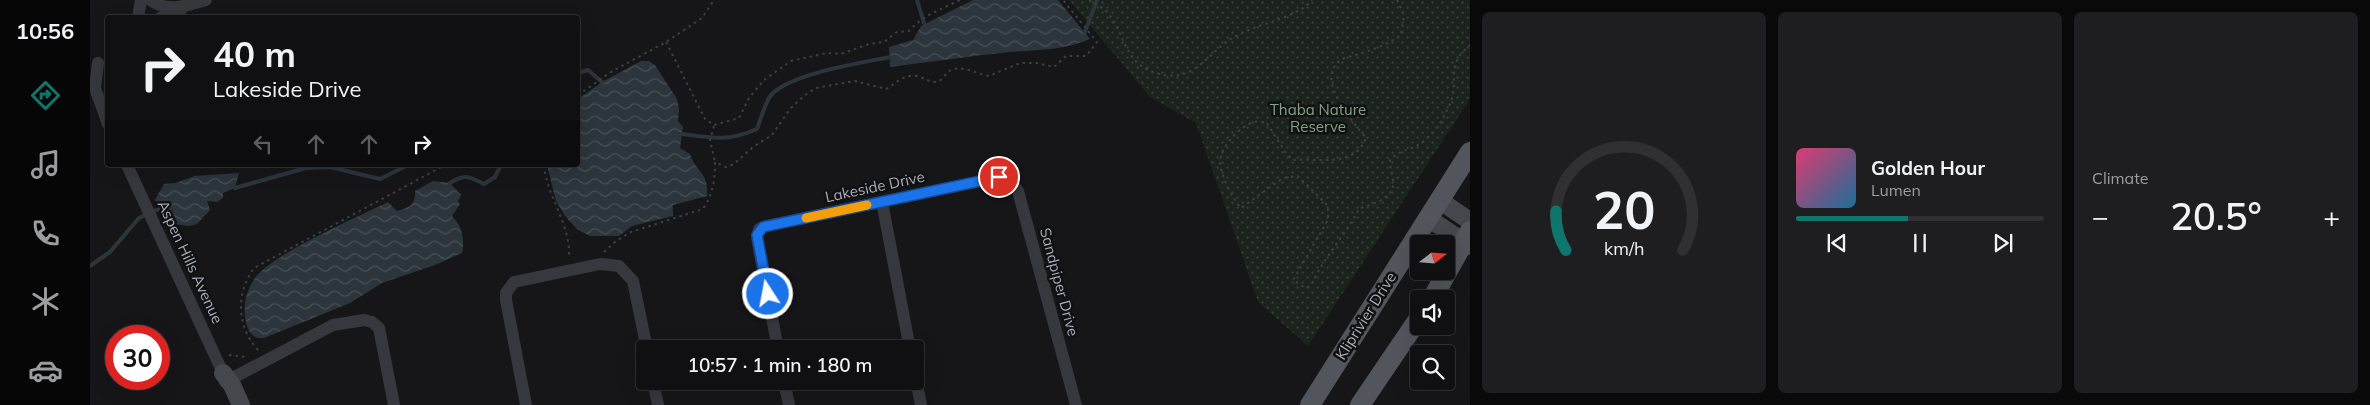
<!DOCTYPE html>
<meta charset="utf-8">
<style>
:root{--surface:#101012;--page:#1e1e20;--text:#f1f3f6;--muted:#9c9d9f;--line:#303032;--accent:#0f766e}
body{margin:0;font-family:Mulish,sans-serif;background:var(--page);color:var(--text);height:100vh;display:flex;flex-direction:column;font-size:19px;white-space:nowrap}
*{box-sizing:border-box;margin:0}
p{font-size:16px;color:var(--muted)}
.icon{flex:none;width:28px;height:28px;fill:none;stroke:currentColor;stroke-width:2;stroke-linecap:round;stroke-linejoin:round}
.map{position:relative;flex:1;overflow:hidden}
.side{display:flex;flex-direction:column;gap:12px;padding:12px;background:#09090a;width:900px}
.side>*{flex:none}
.banner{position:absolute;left:15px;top:15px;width:475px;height:152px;border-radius:5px;box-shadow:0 5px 20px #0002,0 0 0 1px var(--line);background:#101012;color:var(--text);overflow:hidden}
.needle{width:32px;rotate:73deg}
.fabs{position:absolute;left:1320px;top:235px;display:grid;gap:10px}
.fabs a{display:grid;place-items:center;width:45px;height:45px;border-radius:5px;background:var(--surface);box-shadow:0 5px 20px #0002,0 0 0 1px var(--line);font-size:25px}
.speed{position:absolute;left:15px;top:325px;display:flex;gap:10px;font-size:25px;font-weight:700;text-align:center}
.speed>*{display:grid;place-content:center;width:65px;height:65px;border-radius:50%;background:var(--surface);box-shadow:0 5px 20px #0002,0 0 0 1px var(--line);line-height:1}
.speed .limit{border:8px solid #d22;background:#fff;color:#111}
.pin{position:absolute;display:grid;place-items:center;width:42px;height:42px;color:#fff;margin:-21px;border:2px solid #fff;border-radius:50%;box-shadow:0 1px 5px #0007}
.me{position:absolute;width:55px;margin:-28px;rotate:349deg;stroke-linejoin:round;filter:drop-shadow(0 0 4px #0008)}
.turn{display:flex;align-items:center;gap:18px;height:105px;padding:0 25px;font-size:22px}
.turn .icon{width:65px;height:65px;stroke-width:2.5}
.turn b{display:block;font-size:35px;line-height:42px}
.lanes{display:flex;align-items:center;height:48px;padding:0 25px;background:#0003;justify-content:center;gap:25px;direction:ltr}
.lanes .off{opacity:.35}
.big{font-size:38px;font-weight:600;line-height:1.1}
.side .card{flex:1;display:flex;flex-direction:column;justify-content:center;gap:8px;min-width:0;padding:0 18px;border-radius:8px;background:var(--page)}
.side .dial{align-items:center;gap:0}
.dial svg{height:130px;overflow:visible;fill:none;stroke:var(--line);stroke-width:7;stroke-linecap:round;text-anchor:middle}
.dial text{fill:var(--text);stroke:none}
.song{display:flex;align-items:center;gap:15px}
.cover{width:60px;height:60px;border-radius:8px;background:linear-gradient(135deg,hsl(340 70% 55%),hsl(200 70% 35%))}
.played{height:5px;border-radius:2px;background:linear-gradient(90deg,var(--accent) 45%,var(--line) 45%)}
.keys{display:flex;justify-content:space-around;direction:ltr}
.heat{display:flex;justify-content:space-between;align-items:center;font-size:28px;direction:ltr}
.side .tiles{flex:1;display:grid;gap:12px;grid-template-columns:repeat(3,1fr)}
.trip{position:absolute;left:546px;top:340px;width:288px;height:50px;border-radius:5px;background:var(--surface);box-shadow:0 5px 20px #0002,0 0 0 1px var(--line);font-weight:600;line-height:50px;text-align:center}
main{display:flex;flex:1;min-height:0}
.tab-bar{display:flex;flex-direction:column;width:90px;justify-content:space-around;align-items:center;background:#060607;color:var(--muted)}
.tab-bar .icon{width:35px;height:35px}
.tab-bar .current{color:var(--accent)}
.tab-bar b{font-size:22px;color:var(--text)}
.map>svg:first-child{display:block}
.park{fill:url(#park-dots)}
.water{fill:url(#water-waves)}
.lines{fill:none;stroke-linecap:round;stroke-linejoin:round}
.stream{stroke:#2c353c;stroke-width:4}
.path{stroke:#3d3f44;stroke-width:2;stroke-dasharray:2.5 4;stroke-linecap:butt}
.street{stroke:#37383d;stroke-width:12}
.secondary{stroke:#45474d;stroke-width:18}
.primary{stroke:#53555c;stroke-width:20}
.route-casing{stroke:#114b97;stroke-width:12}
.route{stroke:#1a73e8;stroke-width:9}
.slow{stroke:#f59e0b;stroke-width:9}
.labels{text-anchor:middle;stroke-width:5;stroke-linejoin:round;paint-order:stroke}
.park-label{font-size:15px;fill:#7fa381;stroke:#111113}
.street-label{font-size:15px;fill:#a8adb8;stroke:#111113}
</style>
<main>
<nav class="tab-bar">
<b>10:56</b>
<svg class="icon current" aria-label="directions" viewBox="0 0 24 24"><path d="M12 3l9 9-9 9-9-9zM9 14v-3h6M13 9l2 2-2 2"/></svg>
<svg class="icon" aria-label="music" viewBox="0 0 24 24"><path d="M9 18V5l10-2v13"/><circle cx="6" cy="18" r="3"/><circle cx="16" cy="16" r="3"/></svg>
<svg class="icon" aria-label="phone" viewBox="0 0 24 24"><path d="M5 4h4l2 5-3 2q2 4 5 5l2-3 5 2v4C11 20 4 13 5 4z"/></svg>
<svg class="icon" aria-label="climate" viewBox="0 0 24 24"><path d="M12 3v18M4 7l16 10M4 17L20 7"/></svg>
<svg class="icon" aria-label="car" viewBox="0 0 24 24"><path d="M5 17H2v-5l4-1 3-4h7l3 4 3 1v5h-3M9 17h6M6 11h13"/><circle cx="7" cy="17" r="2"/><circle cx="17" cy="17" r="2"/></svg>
</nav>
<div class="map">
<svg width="1380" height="405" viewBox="0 0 1380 405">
<defs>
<pattern id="park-dots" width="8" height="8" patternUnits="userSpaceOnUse" patternTransform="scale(1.25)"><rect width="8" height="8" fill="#1c231d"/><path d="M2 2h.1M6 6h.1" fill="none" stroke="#3a403c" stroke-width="1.8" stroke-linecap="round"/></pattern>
<pattern id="water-waves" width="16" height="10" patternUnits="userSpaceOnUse" patternTransform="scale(1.25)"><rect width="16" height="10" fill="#2c353c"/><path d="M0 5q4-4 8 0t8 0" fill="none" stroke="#485056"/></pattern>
</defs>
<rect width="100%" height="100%" fill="#161618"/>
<path class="park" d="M979,0h401v99l-162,247 -50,-44 -62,-179 -46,-26z"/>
<path class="water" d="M883,0h85l32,39c-25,11 -53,11 -80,13 -40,4 -80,10 -120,15l-1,-20 24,-7 8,-14z
M551,61h8l6,4 22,34 2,10 -1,12 5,6 -3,21 10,6c6,19 19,18 17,42l-34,9v11l-41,10 -13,10h-29l-13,-7 -12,-13 -9,-15 -9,-36h31v-66l24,-17z
M149,173l-4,15 -12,5v5l-6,4 -10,-1 3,9 -13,14 -8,2 -16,-2 -10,-6 -8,-18 9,-16 11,-1 20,-7z
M343,181l17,2 11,12 -3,6 2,3 -8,12c10,10 13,23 10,37l-27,12 -53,18 -32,20 -86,35c-9,1 -14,-3 -17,-12 -5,-16 -2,-34 8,-48 17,-24 103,-61 133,-76l9,9c13,-4 18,-5 18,-20z"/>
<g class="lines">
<path class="stream" d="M827,0l7,23
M995,32l12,-32
M488,73l10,-3 14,12
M592,134c32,4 45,8 75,-5 4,-10 8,-28 15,-35 21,-21 89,-31 118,-37
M360,183c16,-10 19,-6 34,1l11,-7 6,-12
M145,188l71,-20 24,-1 50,12 28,-14
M0,266l20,-14 29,-34 20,-9"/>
<path class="path" d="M999,0c6,3 14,8 19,13 19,24 15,52 52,61 10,3 20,2 29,-2 17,-9 27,-24 42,-33 24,-16 64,-19 81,-39
M1307,0l7,15 -3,20c-13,9 -26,14 -42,19 -5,2 -14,3 -18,6 -28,18 12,62 25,78 -11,30 -48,20 -73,22l-7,-7 -20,-31c-3,0 -8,-1 -12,0 -14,4 -34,25 -34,40 0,12 13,38 21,46l42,-30 15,-2 30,30v14l-35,60 12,8 6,-2c12,-28 34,-50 48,-77 13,-6 37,-9 34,-29 -1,-7 -3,-13 -3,-20 7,-8 15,-9 24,-13 17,-8 29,-26 36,-43 10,-23 -6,-38 20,-59
M576,42l39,77 9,6 25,-7 10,-20 15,-18 27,-19 36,-8 14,1 28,-10 15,-2 13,-10 12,-1c14,-16 33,-22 51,-31
M488,95l33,-23 55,-30 36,-24 12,-18
M624,126l-4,14 5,22
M454,165c3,33 27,59 25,93
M514,252l12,-11 15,-9 72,-23c10,-15 12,-29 12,-47l11,5 8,-3 19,-17 19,-12 18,-26 15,-14 11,-7 39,-7 31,8c11,-6 17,-15 31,-13 7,2 12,6 19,6 7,-1 9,-9 15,-12 12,-5 26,4 38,6l31,-13h17l17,4 12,-11h20l11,-14 -34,-42
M168,350c-22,-24 -22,-57 -4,-82l191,-103
M139,355l17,2"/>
<path class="street" d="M60,0c18,13 36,6 56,0
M48,18l3,-18
M70,18l21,-8
M8,63l-3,25 13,36
M37,165l96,208
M792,202l28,147
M688,349l-21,-111 2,-9 7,-3 235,-49 11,6 6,8 58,214
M825,375l6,30
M563,381l5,24
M694,381l5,24
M135,382l108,-57 31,-5 8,2 7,6 15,77
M436,405l-20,-105v-7l8,-11 86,-18 19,2 14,15 14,68"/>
<path class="secondary" d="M1349,200l31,21
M1338,218l42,28
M133,373l9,12 9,20"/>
<path class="primary" d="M1342,299l38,-68
M1220,405l160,-253
M1270,405l59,-87"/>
</g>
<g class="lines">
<defs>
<path id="route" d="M678,294l-11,-59 6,-8 236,-50"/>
</defs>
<use href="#route" class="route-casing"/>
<use href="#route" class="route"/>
<path class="slow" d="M716,218l61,-13"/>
</g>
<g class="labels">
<g class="park-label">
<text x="1228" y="115">Thaba Nature<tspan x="1228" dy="17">Reserve</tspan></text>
</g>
<g class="street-label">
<text transform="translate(785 187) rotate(-12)" y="5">Lakeside Drive</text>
<text transform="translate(100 262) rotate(65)" y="5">Aspen Hills Avenue</text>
<text transform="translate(969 282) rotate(75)" y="5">Sandpiper Drive</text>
<text transform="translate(1276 316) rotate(-58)" y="5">Kliprivier Drive</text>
</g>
</g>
</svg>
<div class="fabs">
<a><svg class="needle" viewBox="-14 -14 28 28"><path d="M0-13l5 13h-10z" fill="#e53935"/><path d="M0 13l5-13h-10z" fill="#9c9d9f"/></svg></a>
<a><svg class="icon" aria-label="sound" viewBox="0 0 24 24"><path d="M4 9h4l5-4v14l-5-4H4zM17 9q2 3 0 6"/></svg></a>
<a><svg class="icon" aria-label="search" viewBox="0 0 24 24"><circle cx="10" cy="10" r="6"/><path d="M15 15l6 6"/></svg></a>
</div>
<div class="speed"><div class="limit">30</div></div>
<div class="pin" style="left:909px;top:177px;background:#d93025"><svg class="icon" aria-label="arrive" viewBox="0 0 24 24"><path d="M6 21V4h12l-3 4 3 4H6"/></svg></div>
<svg class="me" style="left:678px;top:294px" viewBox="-20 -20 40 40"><circle r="17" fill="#1a73e8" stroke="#fff" stroke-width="3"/><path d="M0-11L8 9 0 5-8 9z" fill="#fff"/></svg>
<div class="trip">10:57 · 1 min · 180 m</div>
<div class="banner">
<div class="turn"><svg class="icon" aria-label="right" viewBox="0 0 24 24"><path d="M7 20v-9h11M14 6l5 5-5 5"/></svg><div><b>40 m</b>Lakeside Drive</div></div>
<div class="lanes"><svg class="icon off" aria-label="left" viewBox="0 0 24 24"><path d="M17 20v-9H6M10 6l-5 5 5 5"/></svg><svg class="icon off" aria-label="ahead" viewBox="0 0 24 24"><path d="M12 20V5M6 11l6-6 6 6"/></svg><svg class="icon off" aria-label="ahead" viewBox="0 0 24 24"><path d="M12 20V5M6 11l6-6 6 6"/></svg><svg class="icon" aria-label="right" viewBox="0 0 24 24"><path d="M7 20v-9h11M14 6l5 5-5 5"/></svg></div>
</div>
</div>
<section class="side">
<div class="tiles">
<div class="card dial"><svg viewBox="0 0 100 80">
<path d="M14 69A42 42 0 1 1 86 69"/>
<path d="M14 69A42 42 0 0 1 8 45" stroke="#0f766e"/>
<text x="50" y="56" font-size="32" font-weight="700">20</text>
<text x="50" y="72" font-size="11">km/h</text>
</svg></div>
<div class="card">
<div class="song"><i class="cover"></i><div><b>Golden Hour</b><p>Lumen</p></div></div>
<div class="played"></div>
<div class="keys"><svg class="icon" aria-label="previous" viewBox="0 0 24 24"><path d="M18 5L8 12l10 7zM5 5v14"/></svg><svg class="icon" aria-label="pause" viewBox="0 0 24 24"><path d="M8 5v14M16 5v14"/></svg><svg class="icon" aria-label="next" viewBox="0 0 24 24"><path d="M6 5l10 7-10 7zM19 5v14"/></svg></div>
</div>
<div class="card"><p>Climate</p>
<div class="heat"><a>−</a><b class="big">20.5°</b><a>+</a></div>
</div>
</div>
</section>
</main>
